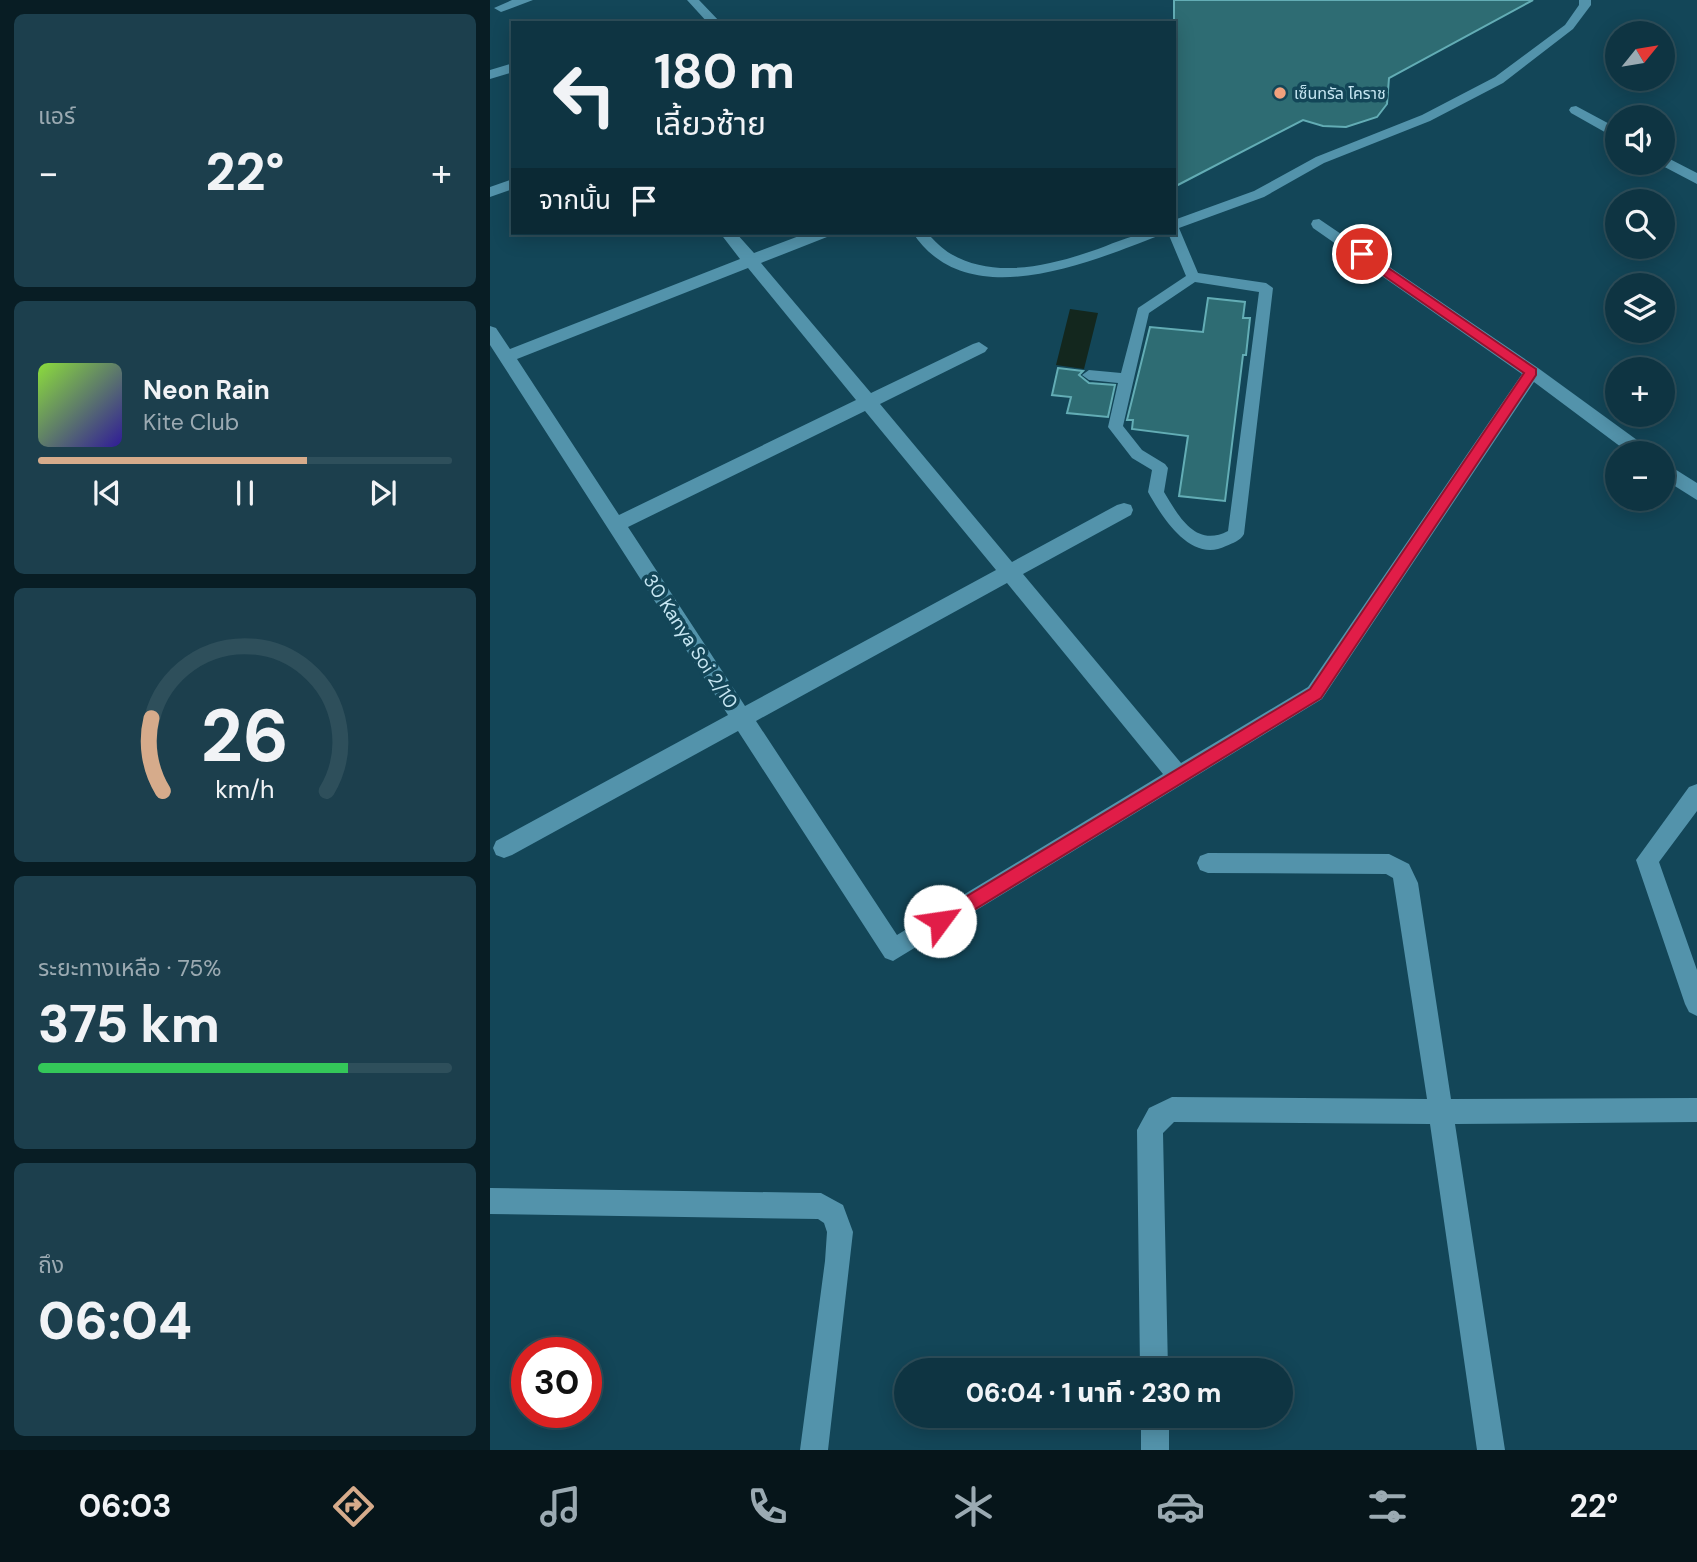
<!DOCTYPE html>
<html lang="th">
<meta charset="utf-8">
<style>
:root{--surface:#0e3442;--page:#1c3f4d;--text:#f1f3f6;--muted:#9baab2;--line:#2e4f5b;--accent:#d6ab8b}
body{margin:0;font-family:"DM Sans","Noto Sans Thai",sans-serif;background:var(--page);color:var(--text);height:100vh;display:flex;flex-direction:column;font-size:26px;white-space:nowrap}
*{box-sizing:border-box;margin:0}
p{font-size:23px;color:var(--muted)}
.icon{flex:none;width:38px;height:38px;fill:none;stroke:currentColor;stroke-width:2;stroke-linecap:round;stroke-linejoin:round}
.map{position:relative;flex:1;overflow:hidden}
.sheet{display:flex;flex-direction:column;gap:14px;padding:14px;background:#081d24;width:490px}
.sheet>*{flex:none}
.banner{position:absolute;left:21px;top:21px;width:665px;height:214px;border-radius:0px;box-shadow:0 4px 18px #0003,0 0 0 2px var(--line);background:#0e3442;color:var(--text);overflow:hidden}
.needle{width:46px;rotate:60deg}
.buttons{position:absolute;left:1115px;top:21px;display:grid;gap:14px}
.buttons a{display:grid;place-items:center;width:70px;height:70px;border-radius:50%;background:var(--surface);box-shadow:0 4px 18px #0003,0 0 0 2px var(--line);font-size:35px}
.speed{position:absolute;left:21px;top:1337px;display:flex;gap:14px;font-size:35px;font-weight:700;text-align:center}
.speed>*{display:grid;place-content:center;width:91px;height:91px;border-radius:50%;background:var(--surface);box-shadow:0 4px 18px #0003,0 0 0 2px var(--line);line-height:1}
.speed .limit{border:10px solid #d22;background:#fff;color:#111}
.pin{position:absolute;display:grid;place-items:center;width:60px;height:60px;color:#fff;margin:-30px;border:4px solid #fff;border-radius:50%;box-shadow:0 2px 7px #0007}
.me{position:absolute;width:77px;margin:-38px;rotate:59deg;stroke-linejoin:round;filter:drop-shadow(0 0 5px #0008)}
.turn{display:flex;align-items:center;gap:24px;height:147px;padding:0 28px;font-size:32px}
.turn .icon{width:91px;height:91px;stroke-width:2.5}
.turn b{display:block;font-size:49px;line-height:60px}
.then{display:flex;align-items:center;height:66px;padding:0 28px;background:#0003;gap:14px;font-size:26px}
.big{font-size:52px;font-weight:800;line-height:1.1}
.sheet .widget{flex:1;display:flex;flex-direction:column;justify-content:center;gap:10px;min-width:0;padding:0 24px;border-radius:10px;background:var(--page)}
.sheet .dial{align-items:center;gap:0}
.dial svg{height:182px;overflow:visible;fill:none;stroke:var(--line);stroke-width:7;stroke-linecap:round;text-anchor:middle}
.dial text{fill:var(--text);stroke:none}
.song{display:flex;align-items:center;gap:21px}
.cover{width:84px;height:84px;border-radius:10px;background:linear-gradient(135deg,hsl(90 70% 55%),hsl(250 70% 35%))}
.played{height:7px;border-radius:4px;background:linear-gradient(90deg,var(--accent) 65%,var(--line) 65%)}
.keys{display:flex;justify-content:space-around;direction:ltr}
.heat{display:flex;justify-content:space-between;align-items:center;font-size:38px;direction:ltr}
.charge{height:10px;border-radius:5px;background:linear-gradient(90deg,#34c759 75%,var(--line) 0)}
.trip{position:absolute;left:404px;top:1358px;width:399px;height:70px;border-radius:35px;background:var(--surface);box-shadow:0 4px 18px #0003,0 0 0 2px var(--line);font-weight:800;line-height:70px;text-align:center}
.dock{display:flex;height:112px;justify-content:space-around;align-items:center;background:#06151a;color:var(--muted)}
.dock .icon{width:49px;height:49px}
.dock .active{color:var(--accent)}
.dock b{font-size:32px;color:var(--text)}
main{display:flex;flex:1;min-height:0}
.map>svg:first-child{display:block}
.water{fill:#13271e}
.building{fill:#2e6c73;stroke:#63adb5;stroke-width:2}
.lines{fill:none;stroke-linecap:round;stroke-linejoin:round}
.service{fill:#5393ab;fill-rule:evenodd}
.minor{fill:#5393ab;fill-rule:evenodd}
.route{fill:#e11d48;stroke:#92132f;stroke-width:2}
.poi-dot{fill:#f1a17d;stroke:#134658;stroke-width:2.5}
.labels{text-anchor:middle;stroke-width:7;stroke-linejoin:round;paint-order:stroke}
.far-poi-label{font-size:16px;fill:#c6e6f2;stroke:#134658;text-anchor:start}
.street-label{font-size:19px;fill:#c6e6f2;stroke:#134658}
</style>
<main>
<section class="sheet">
<div class="widget"><p>แอร์</p>
<div class="heat"><a>−</a><b class="big">22°</b><a>+</a></div>
</div>
<div class="widget">
<div class="song"><i class="cover"></i><div><b>Neon Rain</b><p>Kite Club</p></div></div>
<div class="played"></div>
<div class="keys"><svg class="icon" aria-label="previous" viewBox="0 0 24 24"><path d="M18 5L8 12l10 7zM5 5v14"/></svg><svg class="icon" aria-label="pause" viewBox="0 0 24 24"><path d="M8 5v14M16 5v14"/></svg><svg class="icon" aria-label="next" viewBox="0 0 24 24"><path d="M6 5l10 7-10 7zM19 5v14"/></svg></div>
</div>
<div class="widget dial"><svg viewBox="0 0 100 80">
<path d="M14 69A42 42 0 1 1 86 69"/>
<path d="M14 69A42 42 0 0 1 9 37" stroke="#d6ab8b"/>
<text x="50" y="56" font-size="32" font-weight="700">26</text>
<text x="50" y="72" font-size="11">km/h</text>
</svg></div>
<div class="widget"><p>ระยะทางเหลือ · 75%</p><b class="big">375 km</b><div class="charge"></div></div>
<div class="widget"><p>ถึง</p><b class="big">06:04</b></div>
</section>
<div class="map">
<svg width="1207" height="1450" viewBox="0 0 1207 1450">
<rect width="100%" height="100%" fill="#134658"/>
<path class="water" d="M580,309l28,4 -14,56 -28,-4z"/>
<path class="building" d="M684,0h359l-144,78 -2,26 -10,13 -31,10 -23,-1 -20,-6 -129,67z
M718,298l37,4 -2,16h7l-4,37h-3l-18,146 -46,-5 9,-60 -56,-7 1,-9h-6l23,-93 53,5z
M568,368l25,3 -4,4 10,8 26,2 -7,32 -41,-4 4,-16 -19,-2z"/>
<g class="lines">
<path class="service" d="M197,0h12l22,23h-13z
M1089,0h12v5l-18,24 -70,54 -73,38 -106,42 -60,34 -85,31 19,45 68,10 7,5 -29,246c-4,7 -11,9 -18,12 -35,18 -64,-29 -78,-54l4,-22 -20,-12 -24,-31 10,-44 -29,-3 -7,-5 7,-5 32,3 17,-65 48,-32 -18,-43h6v-13l80,-29 62,-34 106,-42 73,-38 70,-52 14,-20zM705,282l64,10 -31,239c-32,17 -49,-14 -64,-39l4,-24 -3,-4 -23,-14 -19,-24 26,-113z
M423,233h14c7,7 15,16 24,21 45,26 101,11 147,-5 21,-8 39,-17 62,-16l-2,3c-71,27 -191,79 -245,-3z"/>
<path class="minor" d="M22,0h21l-32,12 -7,-4z
M23,63v9l-23,7v-9z
M1086,106l41,22v11l-46,-26 -2,-3 2,-3z
M1172,155l35,18v11l-40,-21h5z
M23,179v10l-23,8v-10z
M829,219l219,149 110,80 3,5h-22l-95,-71 -212,317 -429,262 -8,-3 -147,-227 -226,124 -8,3 -8,-3 -3,-7 3,-7 232,-126 -238,-370v-19l6,2 14,21 230,-90 -20,-26h16l18,20 53,-20h22l-2,4 -66,26 110,130 102,-49 6,-2 9,6 -3,4 -105,52 132,158 105,-57 7,-2 7,2 2,5 -2,5 -108,59 158,189 127,-76 214,-313 -209,-146 -2,-4 2,-4zM258,268l108,132 -237,115 -102,-156zM375,411l131,159 -251,136 -117,-179zM517,583l156,191 -266,161 -141,-214z
M1172,461l35,22v17l-35,-22z
M1207,784v27l-38,51 38,108v46l-8,-4 -4,-8 -49,-144 53,-73z
M718,853l181,1 20,10 9,19 33,216 246,-1v24l-242,2 50,326h-28l-47,-326 -256,-2 -11,11 5,237h-28l-3,-240 12,-22 23,-11 255,2 -34,-221 -7,-4 -178,-1 -8,-3 -3,-7 3,-7z
M0,1188l331,5 22,12 10,27 -25,218h-28l25,-189 2,-29 -3,-9 -6,-4 -328,-5z
M651,1416h28v34h-28z"/>
</g>
<path class="route" d="M872,250l174,119v6l-215,323 -375,229 -6,3 -6,-3 -2,-6 2,-5 376,-227 214,-316 -167,-116v-6z"/>
<circle class="poi-dot" cx="790" cy="93" r="7"/>
<g class="labels">
<g class="far-poi-label">
<text x="804" y="99">เซ็นทรัล โคราช</text>
</g>
<g class="street-label">
<text transform="translate(201 641) rotate(57)" y="7">30 Kanya Soi 2/10</text>
</g>
</g>
</svg>
<div class="buttons">
<a><svg class="needle" viewBox="-14 -14 28 28"><path d="M0-13l5 13h-10z" fill="#e53935"/><path d="M0 13l5-13h-10z" fill="#9baab2"/></svg></a>
<a><svg class="icon" aria-label="sound" viewBox="0 0 24 24"><path d="M4 9h4l5-4v14l-5-4H4zM17 9q2 3 0 6"/></svg></a>
<a><svg class="icon" aria-label="search" viewBox="0 0 24 24"><circle cx="10" cy="10" r="6"/><path d="M15 15l6 6"/></svg></a>
<a><svg class="icon" aria-label="layers" viewBox="0 0 24 24"><path d="M12 4l9 5-9 5-9-5zM3 14l9 5 9-5"/></svg></a>
<a>+</a>
<a>−</a>
</div>
<div class="speed"><div class="limit">30</div></div>
<div class="pin" style="left:872px;top:254px;background:#d93025"><svg class="icon" aria-label="arrive" viewBox="0 0 24 24"><path d="M6 21V4h12l-3 4 3 4H6"/></svg></div>
<svg class="me" style="left:450px;top:921px" viewBox="-20 -20 40 40"><circle r="19" fill="#fff"/><path d="M0-13L10 11 0 6-10 11z" fill="#e11d48"/></svg>
<div class="trip">06:04 · 1 นาที · 230 m</div>
<div class="banner">
<div class="turn"><svg class="icon" aria-label="left" viewBox="0 0 24 24"><path d="M17 20v-9H6M10 6l-5 5 5 5"/></svg><div><b>180 m</b>เลี้ยวซ้าย</div></div>
<div class="then">จากนั้น<svg class="icon" aria-label="arrive" viewBox="0 0 24 24"><path d="M6 21V4h12l-3 4 3 4H6"/></svg></div>
</div>
</div>
</main>
<nav class="dock">
<b>06:03</b>
<svg class="icon active" aria-label="directions" viewBox="0 0 24 24"><path d="M12 3l9 9-9 9-9-9zM9 14v-3h6M13 9l2 2-2 2"/></svg>
<svg class="icon" aria-label="music" viewBox="0 0 24 24"><path d="M9 18V5l10-2v13"/><circle cx="6" cy="18" r="3"/><circle cx="16" cy="16" r="3"/></svg>
<svg class="icon" aria-label="phone" viewBox="0 0 24 24"><path d="M5 4h4l2 5-3 2q2 4 5 5l2-3 5 2v4C11 20 4 13 5 4z"/></svg>
<svg class="icon" aria-label="climate" viewBox="0 0 24 24"><path d="M12 3v18M4 7l16 10M4 17L20 7"/></svg>
<svg class="icon" aria-label="car" viewBox="0 0 24 24"><path d="M5 17H2v-5l4-1 3-4h7l3 4 3 1v5h-3M9 17h6M6 11h13"/><circle cx="7" cy="17" r="2"/><circle cx="17" cy="17" r="2"/></svg>
<svg class="icon" aria-label="filters" viewBox="0 0 24 24"><path d="M4 7h16M4 17h16"/><circle cx="9" cy="7" r="2"/><circle cx="15" cy="17" r="2"/></svg>
<b>22°</b>
</nav>
